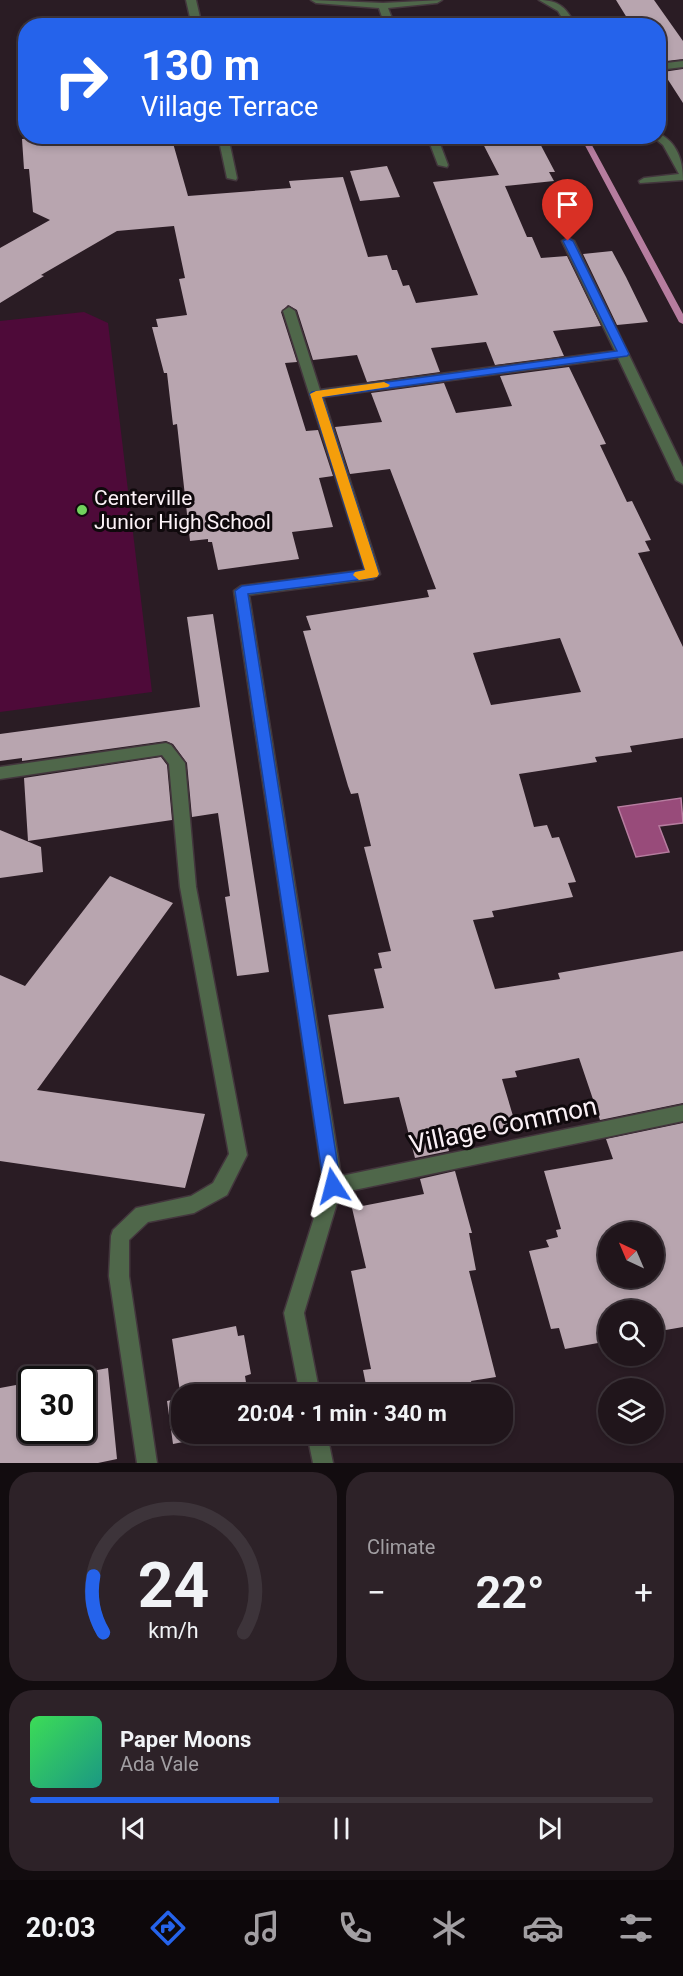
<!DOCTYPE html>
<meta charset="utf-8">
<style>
:root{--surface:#20151b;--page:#2d2228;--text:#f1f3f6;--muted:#a29fa3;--line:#3d343a;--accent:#2563eb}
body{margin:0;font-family:Roboto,sans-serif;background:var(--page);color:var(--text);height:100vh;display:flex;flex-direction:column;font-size:22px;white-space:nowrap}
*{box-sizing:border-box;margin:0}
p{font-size:20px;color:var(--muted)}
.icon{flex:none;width:33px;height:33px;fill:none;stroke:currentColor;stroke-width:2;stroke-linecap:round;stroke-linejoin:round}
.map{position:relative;height:1463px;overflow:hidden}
.panel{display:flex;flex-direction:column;gap:9px;padding:9px;background:#120c0f;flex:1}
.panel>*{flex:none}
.guide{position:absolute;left:18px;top:18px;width:648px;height:126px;border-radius:24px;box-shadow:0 3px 9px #0003,0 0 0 2px var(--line);background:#2563eb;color:#fff;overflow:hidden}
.needle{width:39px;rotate:316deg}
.tools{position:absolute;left:598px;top:1222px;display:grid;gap:12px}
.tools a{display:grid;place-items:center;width:66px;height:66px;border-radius:50%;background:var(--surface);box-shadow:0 3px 9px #0003,0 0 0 2px var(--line);font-size:30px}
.speed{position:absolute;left:18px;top:1366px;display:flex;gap:12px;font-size:30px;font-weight:700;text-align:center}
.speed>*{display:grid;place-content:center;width:78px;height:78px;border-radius:50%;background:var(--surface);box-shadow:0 3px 9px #0003,0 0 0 2px var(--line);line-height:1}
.speed .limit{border:3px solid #111;border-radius:9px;background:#fff;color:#111}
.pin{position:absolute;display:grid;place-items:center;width:51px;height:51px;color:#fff;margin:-62px -26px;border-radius:50% 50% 50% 0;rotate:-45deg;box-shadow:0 0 6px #0007}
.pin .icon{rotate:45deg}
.me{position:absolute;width:66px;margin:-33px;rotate:351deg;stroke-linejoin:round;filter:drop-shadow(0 0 4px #0008)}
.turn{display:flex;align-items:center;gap:21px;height:126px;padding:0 24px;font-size:27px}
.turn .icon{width:78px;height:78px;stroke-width:2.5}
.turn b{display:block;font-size:42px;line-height:51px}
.big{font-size:45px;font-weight:700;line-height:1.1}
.panel .card{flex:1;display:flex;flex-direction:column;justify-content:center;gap:9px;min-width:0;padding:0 21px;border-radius:24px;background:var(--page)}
.panel .dial{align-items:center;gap:0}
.dial svg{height:156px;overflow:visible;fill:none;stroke:var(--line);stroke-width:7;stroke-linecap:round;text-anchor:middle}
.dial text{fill:var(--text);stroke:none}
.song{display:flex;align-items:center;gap:18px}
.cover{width:72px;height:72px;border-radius:9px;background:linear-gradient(135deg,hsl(130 70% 55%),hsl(170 70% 35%))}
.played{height:6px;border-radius:3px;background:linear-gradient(90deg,var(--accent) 40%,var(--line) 40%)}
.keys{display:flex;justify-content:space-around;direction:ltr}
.heat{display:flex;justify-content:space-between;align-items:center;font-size:33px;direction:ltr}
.panel .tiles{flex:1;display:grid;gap:9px;grid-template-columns:1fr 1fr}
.card:last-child{grid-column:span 2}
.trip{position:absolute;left:171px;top:1384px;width:342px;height:60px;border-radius:24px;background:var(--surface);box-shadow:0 3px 9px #0003,0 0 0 2px var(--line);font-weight:700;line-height:60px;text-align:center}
.menu{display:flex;height:96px;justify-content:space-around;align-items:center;background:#0d080b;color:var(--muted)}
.menu .icon{width:42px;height:42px}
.menu .selected{color:var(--accent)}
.menu b{font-size:27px;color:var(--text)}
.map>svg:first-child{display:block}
.green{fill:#4e0a39}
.water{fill:#984b7a;stroke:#b67d9f;stroke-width:1.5}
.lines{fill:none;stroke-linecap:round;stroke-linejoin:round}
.stream{fill:#b67d9f;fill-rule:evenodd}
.building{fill:#b8a5af;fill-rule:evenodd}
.service-casing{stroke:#43363d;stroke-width:3}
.minor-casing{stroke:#43363d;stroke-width:3}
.service{fill:#4f674a;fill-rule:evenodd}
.minor{fill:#4f674a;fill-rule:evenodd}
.route{fill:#2563eb;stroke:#184099;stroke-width:1.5}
.slow{fill:#f59e0b}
.poi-dot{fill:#72d25d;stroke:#0f090c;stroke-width:2}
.labels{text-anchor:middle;stroke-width:6;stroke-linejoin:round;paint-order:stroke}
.poi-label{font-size:21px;fill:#fbf1f6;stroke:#0f090c;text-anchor:start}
.near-street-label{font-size:26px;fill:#fbf1f6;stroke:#0f090c}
</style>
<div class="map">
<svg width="683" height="1463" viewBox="0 0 683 1463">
<rect width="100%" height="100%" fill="#2a1c24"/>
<path class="green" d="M84,312l24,11 44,369 -152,20v-391z"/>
<path class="water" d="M681,798l2,25 -24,3 10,26 -33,5 -18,-50z"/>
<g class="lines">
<path class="stream" d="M522,21h4l2,5h-6z
M580,136h7l96,178v10l-4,-2z"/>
</g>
<path class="building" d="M616,0h38l29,41v18l-25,3v-36h-26z
M683,69v34l-20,-31z
M57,136h114l17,60 103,-8 -2,-7 54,-4 25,80 19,-2 5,15h5l6,16 6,-1 7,18 62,-8 -45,-113 66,-7 -20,-39h57l19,36h-6l5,9 -49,5 22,51h5l9,21 26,-2 34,70 -48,5 11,25 -69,9 -9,-23 -55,6 9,24 -73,10 -10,-27 -44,5 -16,-50 -9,-5 -7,7 16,50 -12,1 21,68 12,-1 15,46 -14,2 14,49 -41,5 7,27 -81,11 -6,-28h-4v-3l-18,2 -13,-117 -4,1 -6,-52h-3l-12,-46h6l-2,-8 31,-4 -8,-36 6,-1 -11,-52 -57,5 -76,44 3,1 -44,27v-55l50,-28 -17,-8 -4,-43h-5l-2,-30z
M387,166l13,31 -40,4 -10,-30z
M612,251l14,26 22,45 -31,3 -34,-71z
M569,367l37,77 -6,1 27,57 5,-1 19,39 -6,1 5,10 -12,2 45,94v91l-53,8 2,6 -37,5 2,5 -78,12 15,53 13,-2 5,13 7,-1 17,45 -8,1 5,14 -81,14 2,6 -21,3 22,69 65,-10 -2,-6 125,-22v152l-83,17 -21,-62 -64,13 2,6 -15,2 14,47 -70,13 3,12 -34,7 -16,-61 -55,7 -16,-89 56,-7 -10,-39 8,-1 -4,-15 13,-2 -27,-104 7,-1 -13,-53 -7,1 -3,-8 -45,-155 8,-1 -5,-14 123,-19 -2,-7 9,-1 -46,-120 -40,5 -15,-47 47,-5 -11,-29 73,-10 12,30 56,-7 -12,-30zM560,638l21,54 -90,13 -18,-52z
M213,614l56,358 -32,4 -12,-79 5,-1 -12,-83 -26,4 -5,-54 -14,-19 -7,-3 -144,20v-3l-22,3v-27l200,-27 -13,-90z
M161,757l6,8 5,55 -144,21 -4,-63z
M0,830l41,17 2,25 -43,6z
M110,876l63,27 -136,187 168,24 -20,74 -185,-27v-186l25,11z
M683,1123v204l-29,5v-21h-45v30l-44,8 -6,-21 -8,1 -22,-78 20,-4 -3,-7 12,-3 -2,-7 5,-1 -17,-58 69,-12 -7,-20zM609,1233h45v45h-45z
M455,1171l17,62h-3l7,37 -7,1 27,106 -25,4 3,9 -27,5h-79l-5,-25 8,-1 -20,-98 15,-3 -14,-60 72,-14 -4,-15z
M236,1326l2,10 6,-1 7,39 -6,2 3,19h-66v39h41l-50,10 -6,-43 14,-3 -9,-59z
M108,1368l9,91 -19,4h-98v-75l32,-6v49h50v-51h-37z"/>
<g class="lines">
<defs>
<path id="service" d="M166,743l5,2 14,18 11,124 51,268 -20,40 -33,18 -46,9 -19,18v36l28,187h-20l-28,-187 2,-40 2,-6 23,-22 55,-12 22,-13 16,-29 -49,-267 -11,-123 -7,-9 -162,24v-12z"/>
<path id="minor" d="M186,0h10l6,26h-10z
M311,0l72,3 59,-3 -5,3 -49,5 7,18h-10l-6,-18 -63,-5z
M539,0c21,0 28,9 37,26h-9l-9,-15z
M683,61v6l-25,3v-6z
M658,133c19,9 25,27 25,47l-43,3 -1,-2 5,-3 35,-4 -16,-29 -11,-9h6z
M218,136h10l9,42 -1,2 -9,-2z
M427,136h10l11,29 -1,2 -9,-2z
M568,238l6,3 109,226v17l-7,-4 -58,-122 -295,39 57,177 -7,5 -124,16 92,581 342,-71v16l-343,72 -36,120 16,82h-20l-16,-82 40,-127 -90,-595 7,-5 124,-16 -82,-259 6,-4 6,4 25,79 295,-39 -53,-110z
M307,1434h20l6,29h-20z"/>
</defs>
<use href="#service" class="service-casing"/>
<use href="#minor" class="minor-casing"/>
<use href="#service" class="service"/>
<use href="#minor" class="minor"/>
</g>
<path class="route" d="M568,238l5,3 56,113 -2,2 -305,41 57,177 -6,4 -125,16 93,592 -2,5 -6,3 -6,-3 -3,-5 -89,-595 7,-5 123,-16 -55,-176 2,-2 305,-41 -54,-110z"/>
<path class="slow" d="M384,382l6,3 -2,2 -66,10 57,177 -2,3 -18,3 -6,-5 2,-3 10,-2 -55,-176 6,-3z"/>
<circle class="poi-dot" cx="82" cy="510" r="6"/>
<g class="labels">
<g class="poi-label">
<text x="94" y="505">Centerville<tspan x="94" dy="24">Junior High School</tspan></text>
</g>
<g class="near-street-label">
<text transform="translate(503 1125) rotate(-12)" y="9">Village Common</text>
</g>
</g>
</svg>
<div class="tools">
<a><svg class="needle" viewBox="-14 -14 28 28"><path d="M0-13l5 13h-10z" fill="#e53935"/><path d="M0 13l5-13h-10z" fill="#a29fa3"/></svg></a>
<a><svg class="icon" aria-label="search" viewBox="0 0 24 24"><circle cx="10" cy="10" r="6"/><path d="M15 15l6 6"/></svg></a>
<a><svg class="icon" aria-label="layers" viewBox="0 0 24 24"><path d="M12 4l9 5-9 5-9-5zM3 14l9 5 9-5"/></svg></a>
</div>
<div class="speed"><div class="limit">30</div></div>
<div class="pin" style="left:568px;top:241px;background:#d93025"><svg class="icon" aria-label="arrive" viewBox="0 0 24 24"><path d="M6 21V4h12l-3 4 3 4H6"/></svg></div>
<svg class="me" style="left:333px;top:1186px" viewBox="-20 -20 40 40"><path d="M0-17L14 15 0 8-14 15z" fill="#2563eb" stroke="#fff" stroke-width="4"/></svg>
<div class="trip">20:04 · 1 min · 340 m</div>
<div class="guide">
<div class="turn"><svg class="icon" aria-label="right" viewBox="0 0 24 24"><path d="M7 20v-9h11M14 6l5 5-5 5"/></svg><div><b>130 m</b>Village Terrace</div></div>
</div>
</div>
<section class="panel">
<div class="tiles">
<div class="card dial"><svg viewBox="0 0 100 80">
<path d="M14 69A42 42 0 1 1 86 69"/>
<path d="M14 69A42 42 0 0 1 9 40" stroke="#2563eb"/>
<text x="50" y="56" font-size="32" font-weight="700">24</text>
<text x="50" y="72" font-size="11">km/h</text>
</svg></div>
<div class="card"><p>Climate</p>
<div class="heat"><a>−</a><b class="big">22°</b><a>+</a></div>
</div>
<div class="card">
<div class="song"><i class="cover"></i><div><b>Paper Moons</b><p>Ada Vale</p></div></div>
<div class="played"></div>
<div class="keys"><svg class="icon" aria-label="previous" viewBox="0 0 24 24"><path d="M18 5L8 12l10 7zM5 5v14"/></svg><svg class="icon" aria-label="pause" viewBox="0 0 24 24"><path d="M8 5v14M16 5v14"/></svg><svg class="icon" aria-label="next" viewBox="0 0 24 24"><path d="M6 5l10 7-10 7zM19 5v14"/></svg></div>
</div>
</div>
</section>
<nav class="menu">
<b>20:03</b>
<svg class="icon selected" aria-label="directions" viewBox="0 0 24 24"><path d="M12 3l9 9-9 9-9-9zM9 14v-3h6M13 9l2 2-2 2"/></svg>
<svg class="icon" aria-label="music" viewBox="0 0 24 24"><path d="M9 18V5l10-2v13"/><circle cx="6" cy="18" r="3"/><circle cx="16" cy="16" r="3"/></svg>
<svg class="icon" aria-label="phone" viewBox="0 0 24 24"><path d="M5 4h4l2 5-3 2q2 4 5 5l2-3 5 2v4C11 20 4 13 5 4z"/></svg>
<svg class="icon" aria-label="climate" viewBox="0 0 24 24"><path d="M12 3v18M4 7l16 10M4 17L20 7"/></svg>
<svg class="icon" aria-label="car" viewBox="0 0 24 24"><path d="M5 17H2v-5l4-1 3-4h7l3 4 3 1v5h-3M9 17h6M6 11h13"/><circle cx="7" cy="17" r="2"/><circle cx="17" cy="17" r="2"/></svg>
<svg class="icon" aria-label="filters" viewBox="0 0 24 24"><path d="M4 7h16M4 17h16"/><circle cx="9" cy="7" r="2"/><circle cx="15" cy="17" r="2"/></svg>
</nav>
